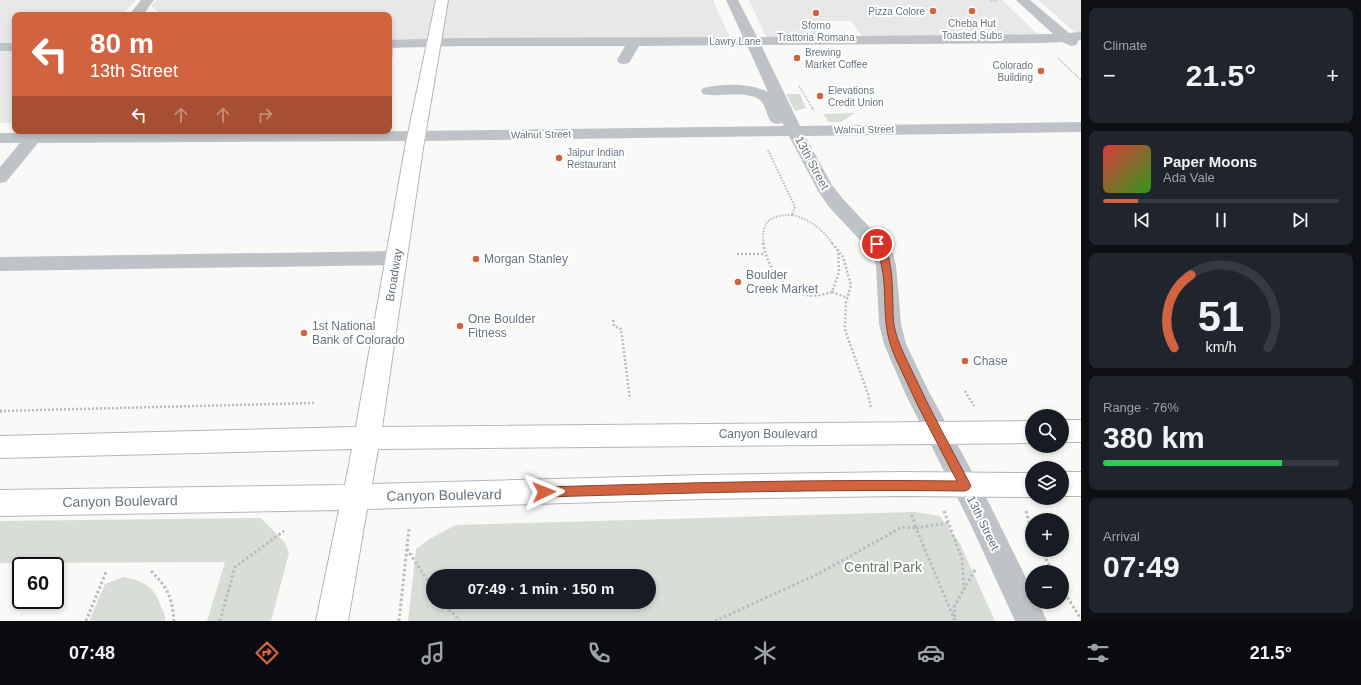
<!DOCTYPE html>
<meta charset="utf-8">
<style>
:root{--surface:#171b24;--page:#20242c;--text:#f1f3f6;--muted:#9ea1a6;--line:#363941;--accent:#d16340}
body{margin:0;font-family:Helvetica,sans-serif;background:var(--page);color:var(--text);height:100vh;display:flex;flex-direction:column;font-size:15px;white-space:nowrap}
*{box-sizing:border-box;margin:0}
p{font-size:13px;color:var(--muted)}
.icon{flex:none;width:22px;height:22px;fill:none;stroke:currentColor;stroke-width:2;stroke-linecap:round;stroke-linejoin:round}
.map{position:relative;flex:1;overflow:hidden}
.sheet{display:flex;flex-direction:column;gap:8px;padding:8px;background:#0d0f14;width:280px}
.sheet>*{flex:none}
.top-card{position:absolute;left:12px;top:12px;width:380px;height:122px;border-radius:8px;box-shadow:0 2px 6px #0003;background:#d16340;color:#fff;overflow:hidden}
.controls{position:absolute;left:1025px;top:409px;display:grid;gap:8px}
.controls a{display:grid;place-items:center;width:44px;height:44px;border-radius:50%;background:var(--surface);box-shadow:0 2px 6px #0003;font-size:20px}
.speed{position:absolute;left:12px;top:557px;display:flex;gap:8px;font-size:20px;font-weight:700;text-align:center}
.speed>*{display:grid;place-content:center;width:52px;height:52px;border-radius:50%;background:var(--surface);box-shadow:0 2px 6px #0003;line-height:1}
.speed .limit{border:2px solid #111;border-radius:6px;background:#fff;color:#111}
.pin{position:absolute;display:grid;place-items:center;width:34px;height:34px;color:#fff;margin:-17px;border:2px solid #fff;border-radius:50%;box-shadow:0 1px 4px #0007}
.me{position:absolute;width:44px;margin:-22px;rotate:88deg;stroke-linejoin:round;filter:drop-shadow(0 0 3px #0008)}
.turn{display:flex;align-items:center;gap:14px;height:84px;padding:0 12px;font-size:18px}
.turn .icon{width:52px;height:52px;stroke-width:2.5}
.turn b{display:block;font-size:28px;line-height:34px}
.lanes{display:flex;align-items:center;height:38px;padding:0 12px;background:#0003;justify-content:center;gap:20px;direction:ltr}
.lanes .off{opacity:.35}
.big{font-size:30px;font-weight:700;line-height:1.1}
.sheet .card{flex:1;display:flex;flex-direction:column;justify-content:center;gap:6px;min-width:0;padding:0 14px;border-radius:8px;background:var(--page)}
.sheet .dial{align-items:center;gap:0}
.dial svg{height:104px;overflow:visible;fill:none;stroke:var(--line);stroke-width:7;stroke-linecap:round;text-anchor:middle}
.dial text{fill:var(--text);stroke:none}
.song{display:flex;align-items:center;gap:12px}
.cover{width:48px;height:48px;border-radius:6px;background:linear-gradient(135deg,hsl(0 70% 55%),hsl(110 70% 35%))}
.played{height:4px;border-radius:2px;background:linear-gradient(90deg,var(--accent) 15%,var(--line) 15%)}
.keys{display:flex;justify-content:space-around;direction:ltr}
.heat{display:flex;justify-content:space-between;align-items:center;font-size:22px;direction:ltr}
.charge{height:6px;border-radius:3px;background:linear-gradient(90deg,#34c759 76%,var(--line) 0)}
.trip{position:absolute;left:426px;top:569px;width:230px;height:40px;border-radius:20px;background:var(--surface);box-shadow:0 2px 6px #0003;font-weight:700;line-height:40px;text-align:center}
.menu{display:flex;height:64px;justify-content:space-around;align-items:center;background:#090b0e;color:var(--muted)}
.menu .icon{width:28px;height:28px}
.menu .selected{color:var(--accent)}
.menu b{font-size:18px;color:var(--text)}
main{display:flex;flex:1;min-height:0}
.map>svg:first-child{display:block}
.built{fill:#e7e8e7}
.green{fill:#d9ddd7;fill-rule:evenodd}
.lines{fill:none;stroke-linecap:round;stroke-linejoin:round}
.minor-tunnel{stroke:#d4d8d9;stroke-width:14;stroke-dasharray:14 7;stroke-linecap:butt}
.major-casing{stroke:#b3b7bb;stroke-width:2}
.path-far3{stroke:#b9bcbf;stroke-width:1.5;stroke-dasharray:1.5 1.5;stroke-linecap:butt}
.path-far2{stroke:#b9bcbf;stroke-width:2;stroke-dasharray:1.5 1.5;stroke-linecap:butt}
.path-far1{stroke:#b9bcbf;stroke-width:2.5;stroke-dasharray:2 2;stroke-linecap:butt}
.path{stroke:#b9bcbf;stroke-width:3;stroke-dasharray:2.5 2.5;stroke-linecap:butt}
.minor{fill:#bfc2c6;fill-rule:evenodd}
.major{fill:#fff;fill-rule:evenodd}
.route{fill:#d16340;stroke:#88402a}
.poi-dot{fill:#d16340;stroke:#fff;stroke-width:1.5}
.labels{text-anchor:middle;stroke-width:4;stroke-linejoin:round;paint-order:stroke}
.far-poi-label{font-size:10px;fill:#67747f;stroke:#fff;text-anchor:start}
.far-street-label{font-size:10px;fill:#67747f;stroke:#fff}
.street-label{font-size:12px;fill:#67747f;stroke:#fff}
.poi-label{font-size:12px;fill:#67747f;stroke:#fff;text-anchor:start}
.near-street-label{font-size:14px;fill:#67747f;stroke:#fff}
.near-park-label{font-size:14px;fill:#687766;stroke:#fff}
</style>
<main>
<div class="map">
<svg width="1081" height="621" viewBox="0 0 1081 621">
<rect width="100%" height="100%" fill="#f9f9f7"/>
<path class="built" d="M0,0h136l-14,15h-107v108h-15z
M157,0h557v3l16,34 -341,7v-29h-233l2,-3 -7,-6z
M749,0h253l36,34 -176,2 -11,-15h-39l9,15 -55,1z
M1038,0h43v33h-5z"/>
<path class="green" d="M786,94h14l6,14 -11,3z
M855,113l-14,9h-12l-6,-8z
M915,512l25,4 20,28 35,77h-587l8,-72 15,-11 25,-13zM433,576h216v26h-216z
M261,518l24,25 4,10 -18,68h-64l18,-59 -225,1v-42z
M123,577c21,4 31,9 38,29 2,5 5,10 4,15h-76l16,-37z"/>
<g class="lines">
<path class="minor-tunnel" d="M389,50h4"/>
<defs>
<path id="major" d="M436,0h12l-25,148 -41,279 650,-6v22l-654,6 -6,35 330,-9 199,-3 131,1v24l-131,-1 -199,3 -335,10 -19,112h-32l23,-111 -339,6v-26l345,-5 7,-36 -352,9v-22l356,-9 49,-279z
M1062,420h19v22h-19z
M1062,472h19v24h-19z"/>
</defs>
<use href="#major" class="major-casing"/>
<path class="path-far3" d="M990,1h7
M1058,58l23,22
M799,86l14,23"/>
<path class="path-far2" d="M812,108l2,3
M768,150l27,57 -3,8c18,4 30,14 41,29
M764,244c-4,-23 7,-29 28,-29"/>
<path class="path-far1" d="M763,243c4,23 19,48 44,52 8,2 17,-1 25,-3l7,-20 -1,-22
M832,243l11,14 8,28 -5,17 -1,28 23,64 3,14
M737,254h28
M832,292l16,6
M613,320l1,6 7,3 9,70
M965,391l9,15
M0,411l314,-8"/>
<path class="path" d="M0,411h2
M944,511l18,48 2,32
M1026,511l6,22
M948,523l-32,5 39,93
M407,549l26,40
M1041,550l12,22
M151,571c17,17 21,26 23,50
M1062,589l19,30
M442,602l18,19
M955,617l-1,-10 21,-37
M86,621l20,-49
M220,621l15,-54 49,-36
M399,621l10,-92
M715,621l105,-48 82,-46 14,1 -5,-16"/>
<path class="minor" d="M141,0h13l-11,15h-14z
M726,0h12l19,37 296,-3 -37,-34h14l39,33 12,-1v8l-4,1 1,1 -2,3 -5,1 -9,-4 -19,1 -282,2 39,81 281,-4v10l-276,4 27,49 11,14 49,52 4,14 5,59 5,20 22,46 62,115 42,85v12h6l9,19h-32l-45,-98 -65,-130 -21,-49 -5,-20 -3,-59 -4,-12 -43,-46 -11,-16 -29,-55 -373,5 -378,2 -32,39 -6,1v-16l20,-24h-20v-10h29l1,-2h17l-1,2 370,-2 368,-5 -2,-3 -5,1 -6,-2c-4,-6 -5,-14 -9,-20 -11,-13 -43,-4 -59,-8l-2,-3 2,-3c19,-5 48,-5 65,4l-21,-47 -108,1 -10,17 -5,1 -5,-1 -2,-3 8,-14h-165l-71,2v-8l71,-2 283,-1z
M0,43h15v8h-15z
M396,251l7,2 3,5 -3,5 -7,2 -396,6v-14z"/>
<use href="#major" class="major"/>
</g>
<path class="route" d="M877,241c20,6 14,67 17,84 3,17 12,33 19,48 17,37 37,73 56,109l2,4 -2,3 -4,2c-140,-2 -280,2 -421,6l-4,-1 -1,-4 1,-4 4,-1c138,-4 275,-8 413,-6 -18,-35 -37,-69 -53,-105 -5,-11 -11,-22 -14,-33 -10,-32 1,-70 -17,-99z"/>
<g class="poi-dot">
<circle cx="933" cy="11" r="4"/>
<circle cx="972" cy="11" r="4"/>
<circle cx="816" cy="13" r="4"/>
<circle cx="797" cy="58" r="4"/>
<circle cx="1041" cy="71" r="4"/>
<circle cx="820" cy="96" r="4"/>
<circle cx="559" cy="158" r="4"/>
<circle cx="476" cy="259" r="4"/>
<circle cx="738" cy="282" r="4"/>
<circle cx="460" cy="326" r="4"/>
<circle cx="304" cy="333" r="4"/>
<circle cx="965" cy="361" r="4"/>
</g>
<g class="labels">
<g class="far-poi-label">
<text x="925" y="15" text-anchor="end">Pizza Colore</text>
<text x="972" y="27" text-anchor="middle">Cheba Hut<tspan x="972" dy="12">Toasted Subs</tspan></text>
<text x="816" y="29" text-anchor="middle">Sforno<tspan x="816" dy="12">Trattoria Romana</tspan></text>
<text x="805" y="56">Brewing<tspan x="805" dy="12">Market Coffee</tspan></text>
<text x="1033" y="69" text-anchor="end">Colorado<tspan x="1033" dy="12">Building</tspan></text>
<text x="828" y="94">Elevations<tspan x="828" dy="12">Credit Union</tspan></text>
<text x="567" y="156">Jaipur Indian<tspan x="567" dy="12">Restaurant</tspan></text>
</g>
<g class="far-street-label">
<text x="735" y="45">Lawry Lane</text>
<text transform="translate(864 129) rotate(-1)" y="4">Walnut Street</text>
<text transform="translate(541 134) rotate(-1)" y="4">Walnut Street</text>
</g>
<g class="street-label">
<text transform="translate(812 163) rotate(62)" y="4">13th Street</text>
<text transform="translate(394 275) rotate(-81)" y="4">Broadway</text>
<text x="768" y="438">Canyon Boulevard</text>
<text transform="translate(983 523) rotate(64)" y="4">13th Street</text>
</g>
<g class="poi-label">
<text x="484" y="263">Morgan Stanley</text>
<text x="746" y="279">Boulder<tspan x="746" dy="14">Creek Market</tspan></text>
<text x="468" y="323">One Boulder<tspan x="468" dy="14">Fitness</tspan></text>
<text x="312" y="330">1st National<tspan x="312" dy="14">Bank of Colorado</tspan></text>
<text x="973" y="365">Chase</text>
</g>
<g class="near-street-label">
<text transform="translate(444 495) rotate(-1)" y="5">Canyon Boulevard</text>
<text transform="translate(120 501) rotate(-1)" y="5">Canyon Boulevard</text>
</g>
<g class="near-park-label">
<text x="883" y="572">Central Park</text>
</g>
</g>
</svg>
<div class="controls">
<a><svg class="icon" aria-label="search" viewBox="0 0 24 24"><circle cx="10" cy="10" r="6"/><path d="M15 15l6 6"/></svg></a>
<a><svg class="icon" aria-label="layers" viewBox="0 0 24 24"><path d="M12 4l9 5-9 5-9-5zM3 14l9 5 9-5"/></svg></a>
<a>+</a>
<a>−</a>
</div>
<div class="speed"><div class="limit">60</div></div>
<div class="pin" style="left:877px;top:244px;background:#d93025"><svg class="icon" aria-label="arrive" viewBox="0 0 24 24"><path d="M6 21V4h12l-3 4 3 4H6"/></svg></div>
<svg class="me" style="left:544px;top:492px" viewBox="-20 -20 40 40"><path d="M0-17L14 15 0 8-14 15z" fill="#d16340" stroke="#fff" stroke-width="4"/></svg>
<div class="trip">07:49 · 1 min · 150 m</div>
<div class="top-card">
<div class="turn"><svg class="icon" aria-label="left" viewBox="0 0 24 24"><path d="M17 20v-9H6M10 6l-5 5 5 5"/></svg><div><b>80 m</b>13th Street</div></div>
<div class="lanes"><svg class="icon" aria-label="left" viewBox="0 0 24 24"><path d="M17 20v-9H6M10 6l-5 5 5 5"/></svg><svg class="icon off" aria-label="ahead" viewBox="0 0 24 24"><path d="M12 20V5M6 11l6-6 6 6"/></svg><svg class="icon off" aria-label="ahead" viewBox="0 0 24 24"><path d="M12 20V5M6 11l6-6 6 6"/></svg><svg class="icon off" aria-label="right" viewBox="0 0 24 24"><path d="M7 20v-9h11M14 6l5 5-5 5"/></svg></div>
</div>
</div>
<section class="sheet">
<div class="card"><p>Climate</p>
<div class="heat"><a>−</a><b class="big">21.5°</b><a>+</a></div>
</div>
<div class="card">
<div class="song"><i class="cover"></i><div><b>Paper Moons</b><p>Ada Vale</p></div></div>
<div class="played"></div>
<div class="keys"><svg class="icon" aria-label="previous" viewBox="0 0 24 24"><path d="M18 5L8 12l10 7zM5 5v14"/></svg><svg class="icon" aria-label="pause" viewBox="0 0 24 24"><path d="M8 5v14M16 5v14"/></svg><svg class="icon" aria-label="next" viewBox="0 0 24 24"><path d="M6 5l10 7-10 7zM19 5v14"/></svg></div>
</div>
<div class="card dial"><svg viewBox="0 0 100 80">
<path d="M14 69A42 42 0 1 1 86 69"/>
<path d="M14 69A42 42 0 0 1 27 13" stroke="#d16340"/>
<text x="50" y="56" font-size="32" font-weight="700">51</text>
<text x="50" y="72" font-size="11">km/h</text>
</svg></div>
<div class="card"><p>Range · 76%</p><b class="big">380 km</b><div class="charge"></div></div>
<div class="card"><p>Arrival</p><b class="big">07:49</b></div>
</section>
</main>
<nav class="menu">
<b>07:48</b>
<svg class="icon selected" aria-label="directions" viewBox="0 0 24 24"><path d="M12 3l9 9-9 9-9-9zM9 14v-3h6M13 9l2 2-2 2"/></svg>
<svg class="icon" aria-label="music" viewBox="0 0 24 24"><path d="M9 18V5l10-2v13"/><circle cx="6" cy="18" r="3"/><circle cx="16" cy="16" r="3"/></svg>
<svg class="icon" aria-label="phone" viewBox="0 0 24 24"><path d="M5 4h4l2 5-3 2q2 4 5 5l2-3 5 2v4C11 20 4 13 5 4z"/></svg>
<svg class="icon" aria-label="climate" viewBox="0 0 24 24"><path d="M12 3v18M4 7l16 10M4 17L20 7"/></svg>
<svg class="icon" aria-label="car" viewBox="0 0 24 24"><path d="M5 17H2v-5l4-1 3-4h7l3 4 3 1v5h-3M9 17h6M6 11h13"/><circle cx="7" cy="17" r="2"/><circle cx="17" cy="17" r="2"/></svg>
<svg class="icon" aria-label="filters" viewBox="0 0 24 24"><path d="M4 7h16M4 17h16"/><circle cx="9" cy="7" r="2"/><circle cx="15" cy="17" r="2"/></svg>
<b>21.5°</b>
</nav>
